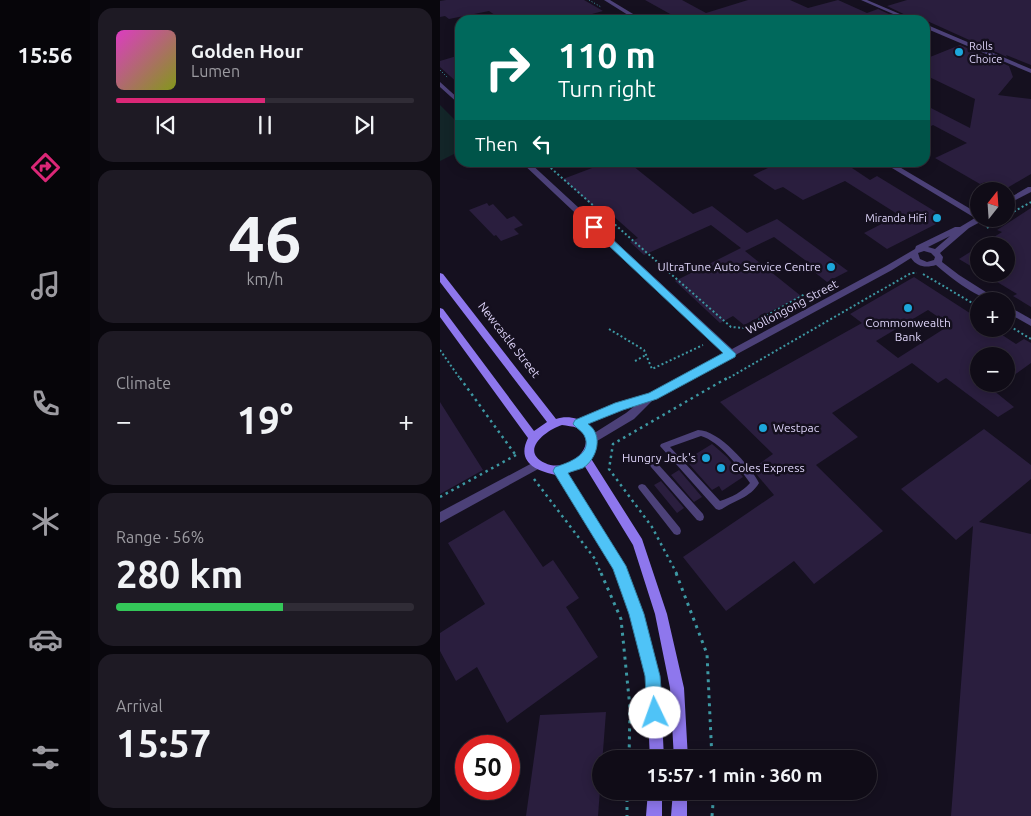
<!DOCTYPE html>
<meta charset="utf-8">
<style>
:root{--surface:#100c17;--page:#1e1a24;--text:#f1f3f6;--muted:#9c9ba1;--line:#302c36;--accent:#db2777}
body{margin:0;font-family:Ubuntu,sans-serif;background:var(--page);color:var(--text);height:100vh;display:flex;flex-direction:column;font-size:19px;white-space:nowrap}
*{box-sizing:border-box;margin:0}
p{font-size:16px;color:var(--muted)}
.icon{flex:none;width:28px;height:28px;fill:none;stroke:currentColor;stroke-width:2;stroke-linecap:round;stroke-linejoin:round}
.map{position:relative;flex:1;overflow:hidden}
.drawer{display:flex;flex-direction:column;gap:8px;padding:8px;background:#09070d;width:350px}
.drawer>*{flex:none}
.top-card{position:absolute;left:15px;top:15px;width:475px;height:152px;border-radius:15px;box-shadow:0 2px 12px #0003,0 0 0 1px var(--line);background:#00695c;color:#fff;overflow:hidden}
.needle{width:32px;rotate:17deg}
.buttons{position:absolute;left:530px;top:182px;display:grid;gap:10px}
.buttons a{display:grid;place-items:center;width:45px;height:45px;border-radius:50%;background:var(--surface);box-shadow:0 2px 12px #0003,0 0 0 1px var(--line);font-size:25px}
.speed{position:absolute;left:15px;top:735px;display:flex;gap:10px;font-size:25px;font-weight:700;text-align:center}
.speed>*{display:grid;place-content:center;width:65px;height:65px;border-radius:50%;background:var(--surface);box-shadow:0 2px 12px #0003,0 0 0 1px var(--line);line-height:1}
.speed .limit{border:8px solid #d22;background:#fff;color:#111}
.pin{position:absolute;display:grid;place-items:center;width:42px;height:42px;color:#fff;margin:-21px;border-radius:10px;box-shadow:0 2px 8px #0006}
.me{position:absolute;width:55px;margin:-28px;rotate:357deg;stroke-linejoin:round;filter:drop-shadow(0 0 4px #0008)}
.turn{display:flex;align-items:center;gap:18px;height:105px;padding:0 20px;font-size:22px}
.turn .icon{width:65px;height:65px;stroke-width:2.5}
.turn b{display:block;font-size:35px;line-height:42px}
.then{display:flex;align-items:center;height:48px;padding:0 20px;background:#0003;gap:10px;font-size:19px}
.big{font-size:38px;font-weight:700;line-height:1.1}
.drawer .widget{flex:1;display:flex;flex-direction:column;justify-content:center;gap:8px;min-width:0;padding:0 18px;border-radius:15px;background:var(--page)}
.drawer .dial{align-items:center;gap:0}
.dial b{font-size:65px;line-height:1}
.song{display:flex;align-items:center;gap:15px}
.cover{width:60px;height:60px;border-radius:8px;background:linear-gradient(135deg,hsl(310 70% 55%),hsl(70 70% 35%))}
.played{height:5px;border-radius:2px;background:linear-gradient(90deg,var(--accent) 50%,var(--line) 50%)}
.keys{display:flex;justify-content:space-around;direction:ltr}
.heat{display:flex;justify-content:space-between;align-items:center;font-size:28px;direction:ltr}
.charge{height:8px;border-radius:4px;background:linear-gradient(90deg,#34c759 56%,var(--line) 0)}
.trip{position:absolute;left:152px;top:750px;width:285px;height:50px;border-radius:25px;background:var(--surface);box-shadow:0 2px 12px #0003,0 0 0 1px var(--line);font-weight:700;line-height:50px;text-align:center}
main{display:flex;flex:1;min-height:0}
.tab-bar{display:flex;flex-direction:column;width:90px;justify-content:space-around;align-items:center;background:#060509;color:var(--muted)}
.tab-bar .icon{width:35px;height:35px}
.tab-bar .selected{color:var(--accent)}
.tab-bar b{font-size:22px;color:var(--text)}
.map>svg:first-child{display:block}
.green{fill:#132528}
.building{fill:#2a1e3e;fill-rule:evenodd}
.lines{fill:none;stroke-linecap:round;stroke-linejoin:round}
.path-far3{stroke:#3d98a3;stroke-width:1;stroke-dasharray:1 2;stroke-linecap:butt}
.path-far2{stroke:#3d98a3;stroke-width:2;stroke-dasharray:2 2.5;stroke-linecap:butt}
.path-far1{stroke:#3d98a3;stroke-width:2.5;stroke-dasharray:2.5 4;stroke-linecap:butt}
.path{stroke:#3d98a3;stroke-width:3;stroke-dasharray:3 5;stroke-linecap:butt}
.lane{fill:#4c4178;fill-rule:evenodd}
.street{fill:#4c4178;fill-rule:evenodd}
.secondary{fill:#8e77ed;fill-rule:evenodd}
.route{fill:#4fc3f7;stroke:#337fa1}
.poi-dot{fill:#1da7db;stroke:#15101f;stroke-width:2}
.labels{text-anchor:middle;stroke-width:5;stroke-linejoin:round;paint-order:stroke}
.far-poi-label{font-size:11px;fill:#ded4f9;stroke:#15101f;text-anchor:start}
.poi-label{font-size:12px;fill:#ded4f9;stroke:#15101f;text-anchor:end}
.street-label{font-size:12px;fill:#ded4f9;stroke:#15101f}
</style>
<main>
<nav class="tab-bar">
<b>15:56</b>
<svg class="icon selected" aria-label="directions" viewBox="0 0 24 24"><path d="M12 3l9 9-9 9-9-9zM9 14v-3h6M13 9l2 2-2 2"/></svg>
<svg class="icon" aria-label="music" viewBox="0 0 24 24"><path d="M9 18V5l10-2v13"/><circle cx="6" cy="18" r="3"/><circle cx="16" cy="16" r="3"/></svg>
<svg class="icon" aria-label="phone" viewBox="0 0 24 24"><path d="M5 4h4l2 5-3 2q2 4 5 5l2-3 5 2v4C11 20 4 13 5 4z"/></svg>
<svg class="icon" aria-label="climate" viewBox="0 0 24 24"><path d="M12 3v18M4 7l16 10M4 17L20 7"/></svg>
<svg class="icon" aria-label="car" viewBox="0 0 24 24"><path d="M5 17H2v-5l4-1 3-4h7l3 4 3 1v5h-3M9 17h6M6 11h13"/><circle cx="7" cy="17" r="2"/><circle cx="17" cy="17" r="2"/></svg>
<svg class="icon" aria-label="filters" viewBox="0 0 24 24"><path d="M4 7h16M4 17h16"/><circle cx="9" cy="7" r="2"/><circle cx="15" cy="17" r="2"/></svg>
</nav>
<section class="drawer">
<div class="widget">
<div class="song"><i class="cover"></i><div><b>Golden Hour</b><p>Lumen</p></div></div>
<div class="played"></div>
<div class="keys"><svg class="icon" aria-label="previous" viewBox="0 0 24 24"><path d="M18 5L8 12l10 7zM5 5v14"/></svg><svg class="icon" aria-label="pause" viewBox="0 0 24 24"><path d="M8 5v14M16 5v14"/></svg><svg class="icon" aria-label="next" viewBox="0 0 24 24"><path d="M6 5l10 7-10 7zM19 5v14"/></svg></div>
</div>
<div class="widget dial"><b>46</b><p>km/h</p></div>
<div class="widget"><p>Climate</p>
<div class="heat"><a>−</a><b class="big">19°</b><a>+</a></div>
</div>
<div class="widget"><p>Range · 56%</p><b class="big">280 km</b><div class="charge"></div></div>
<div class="widget"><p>Arrival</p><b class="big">15:57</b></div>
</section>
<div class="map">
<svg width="591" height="816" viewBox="0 0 591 816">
<rect width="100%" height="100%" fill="#15101f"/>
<path class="green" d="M0,105l20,20v26l-20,10z"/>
<path class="building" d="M6,0h138l19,11 -33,9h-68l-13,-9 -40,8 -4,-3 -5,1v-16z
M205,0h37l24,13 42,-13h42l18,8 30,-8 29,13 11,-4 24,11h-221z
M467,0h124v65l-25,-10 1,2 -82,-37h-9l-29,-14z
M520,45l49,21 4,11 -15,18 33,4v75l-29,17 -17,-9 -5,2 -45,-26 32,-15 -34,-18 -8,4v-24l45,23 5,-29 -50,-24v-16z
M20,55v30l-20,-18v-6z
M168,162h20l65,52 19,-8 35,27 30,-14 71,52 -21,11 -14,-11 4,-2 -43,-32 -29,14 56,45 -57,29 -11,-9 -13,7 -45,-42 66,-33 -30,-23 -67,30 -14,-13 8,-4 -36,-32 -7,2 -32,-29z
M319,162h84l27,18 7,-4 59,36 6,6 -6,6 -49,25 -23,-16 35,-18 -54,-34 -42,19 -20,-13 -8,3 -22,-15 15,-7z
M47,203l2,3 4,-2 14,15 7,-3 9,9 -9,4 5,5 -18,7 -5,-6 -2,1 -25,-26z
M591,208v99l-18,-11 4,-2 -33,-20h22v-28h-27v25l-20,-12 43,-27 -5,-2z
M474,277l65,42v10h14l23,15 8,-5 7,4v20l-25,18v-25h-27v28h23l-9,6 21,17 -16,10 -52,-39 -8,5 -26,-20 -80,50 26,24 -42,28 67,66 -69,53 -20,-23 -68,50 -43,-54 91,-62 -22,-26 21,-15 -53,-52 142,-79 -12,-9zM488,310l22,15 -52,33 -22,-17z
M0,402l43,68 -43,24z
M544,429l47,36v14l-52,43 52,12v282h-80l22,-290 -17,14 -55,-51z
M272,444l15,13 16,20 -21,14 -3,-5 -7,4 -23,-26 6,-4 -4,-3z
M239,470l23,27 -8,5 -23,-27z
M221,481l23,27 -7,5 -23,-28z
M64,510l39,57 10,-7 26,38 -13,9 32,50 -91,66 -30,-56 -21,14 -16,-30v-18l45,-29 -37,-61z
M166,712l-8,104h-72l14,-101z"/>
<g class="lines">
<path class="path-far3" d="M149,0l12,7
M0,70l8,8
M14,83l6,5"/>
<path class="path-far2" d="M104,162l187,165 13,1 61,-34 16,-2
M566,216l25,-14
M547,228l15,-9
M483,274l56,33
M566,324l25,15
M169,329l35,21 8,19 51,-24
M0,350l21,30
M195,361l11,-6
M285,380l186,-107h6"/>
<path class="path-far1" d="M20,378l57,79
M94,479l61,80 6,15
M0,497l76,-42
M237,574l-25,-47 -43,-58 4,-25 114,-66"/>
<path class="path" d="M161,573l20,46 9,89 -1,51
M236,573l31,81 5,105
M187,791v25
M272,816l2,-25"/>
<path class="lane" d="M258,430c21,0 52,36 61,53 -9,15 -24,17 -37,26l-3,1 -3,-1 -56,-63 1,-2zM261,436c18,5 39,32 49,47 -8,9 -18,14 -30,18l-50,-54z
M214,462l3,1 46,51 1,3 -1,3 -3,1 -3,-1 -46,-53 -1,-2 1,-2z
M202,484l3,1 35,43 1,3 -1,3 -3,1 -3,-1 -35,-45 -1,-2 1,-2z"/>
<path class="street" d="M164,0h6l33,20h-7z
M421,0h6l47,20h-7z
M485,24l106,45v4l-106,-45z
M0,82l20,18v5l-20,-18z
M81,162h8l203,187 154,-83 29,-17 1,-3 39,-19h5l15,-9 -93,-56h9l88,52v5h4l-1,2 -13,7 -29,25 3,4 -1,5 17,13 41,26c-19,1 -49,-23 -64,-36 -10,3 -19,2 -25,-7l-19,12 -238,129 -20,20 -42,25 -4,-1 -1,-3 1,-3 38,-24 10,-8 -57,22 -4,-1 -1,-3 1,-3 40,-17 35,-10 74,-40zM510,236l-15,13 -7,-2zM484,251l7,2 4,4 -1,3 -7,2 -7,-3 -2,-6z
M588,187h3v5l-25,13v-5z
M566,305l25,14v7l-25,-14z
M96,461l4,1 1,3 -1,3 -100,55v-11z"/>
<path class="secondary" d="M0,273l3,1 113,145c24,-8 51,14 34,38l52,82 25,75 17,74 4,71h-14l-4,-71 -15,-74 -22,-69 -49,-80 -10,6 -7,2 56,89 19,52 18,62 4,83h-14l-4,-83 -16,-62 -16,-46 -57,-93c-21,-4 -41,-13 -29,-37l-88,-121v-9l3,1 91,122 13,-9 -107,-140zM122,425c5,1 11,1 15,3 25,14 -8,47 -32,35 -26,-12 1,-33 17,-38z
M208,791h14v25h-16z
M233,791h14v25h-16z"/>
</g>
<path class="route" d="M151,225h6l139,129 -1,3 -78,42 -34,11 -35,14c16,11 9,35 -5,44 -5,2 -11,3 -15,5l58,93 18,48 16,62 3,37 -3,6 -5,2 -6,-2 -2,-6 -2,-37 -16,-62 -16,-45 -60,-98 2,-4c13,-4 39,-13 29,-32 -3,-5 -8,-7 -11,-11l2,-4 40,-17 34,-10 74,-40 -132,-124z"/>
<g class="poi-dot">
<circle cx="519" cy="52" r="5"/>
<circle cx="497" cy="218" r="5"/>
<circle cx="391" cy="267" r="5"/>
<circle cx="468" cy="308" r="5"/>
<circle cx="323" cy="428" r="5"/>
<circle cx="266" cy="458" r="5"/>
<circle cx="281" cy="468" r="5"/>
</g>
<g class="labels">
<g class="far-poi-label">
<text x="529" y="50">Rolls<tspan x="529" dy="13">Choice</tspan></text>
<text x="487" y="222" text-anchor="end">Miranda HiFi</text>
</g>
<g class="poi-label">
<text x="381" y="271">UltraTune Auto Service Centre</text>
<text x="468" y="327" text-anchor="middle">Commonwealth<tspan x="468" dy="14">Bank</tspan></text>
<text x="333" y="432" text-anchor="start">Westpac</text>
<text x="256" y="462">Hungry Jack's</text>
<text x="291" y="472" text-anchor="start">Coles Express</text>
</g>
<g class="street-label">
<text transform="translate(352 307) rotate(-28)" y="4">Wollongong Street</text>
<text transform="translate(69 340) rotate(52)" y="4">Newcastle Street</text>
</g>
</g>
</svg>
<div class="buttons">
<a><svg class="needle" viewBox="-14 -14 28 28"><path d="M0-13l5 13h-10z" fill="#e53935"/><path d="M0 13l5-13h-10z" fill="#9c9ba1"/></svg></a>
<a><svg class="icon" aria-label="search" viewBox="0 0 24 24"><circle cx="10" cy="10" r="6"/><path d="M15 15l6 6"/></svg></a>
<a>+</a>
<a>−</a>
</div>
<div class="speed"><div class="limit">50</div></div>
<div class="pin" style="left:154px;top:227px;background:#d93025"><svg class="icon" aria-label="arrive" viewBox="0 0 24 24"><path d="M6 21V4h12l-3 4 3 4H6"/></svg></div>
<svg class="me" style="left:215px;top:713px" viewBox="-20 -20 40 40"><circle r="19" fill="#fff"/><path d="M0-13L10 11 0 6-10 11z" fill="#4fc3f7"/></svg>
<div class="trip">15:57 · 1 min · 360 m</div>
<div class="top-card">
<div class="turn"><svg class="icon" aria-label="right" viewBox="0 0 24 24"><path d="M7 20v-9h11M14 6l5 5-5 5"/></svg><div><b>110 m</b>Turn right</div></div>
<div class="then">Then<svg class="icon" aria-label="left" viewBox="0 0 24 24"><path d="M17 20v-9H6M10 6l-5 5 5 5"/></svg></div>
</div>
</div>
</main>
